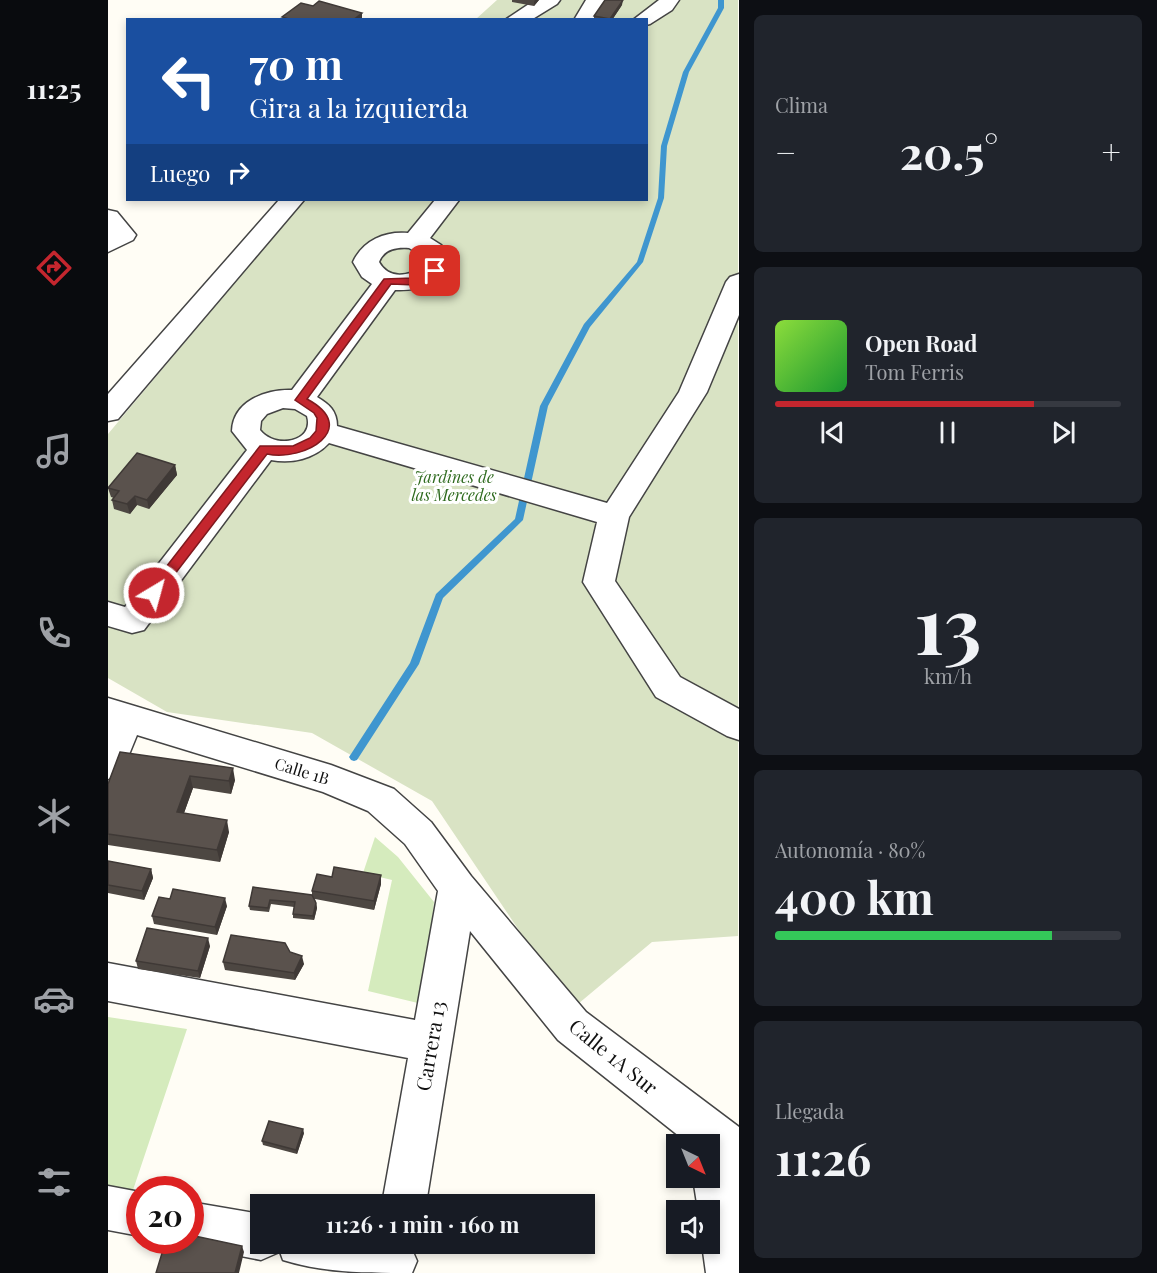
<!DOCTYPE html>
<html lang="es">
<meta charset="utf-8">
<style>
:root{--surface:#171b24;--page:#20242c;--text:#f1f3f6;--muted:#9ea1a6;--line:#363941;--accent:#c4262e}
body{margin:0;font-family:"Playfair Display",serif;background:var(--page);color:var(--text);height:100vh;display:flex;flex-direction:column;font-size:22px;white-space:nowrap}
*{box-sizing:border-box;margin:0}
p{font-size:20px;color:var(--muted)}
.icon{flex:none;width:33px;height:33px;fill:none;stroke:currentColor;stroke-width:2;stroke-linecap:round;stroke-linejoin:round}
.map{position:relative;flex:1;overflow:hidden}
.details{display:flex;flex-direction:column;gap:15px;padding:15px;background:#0d0f14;width:418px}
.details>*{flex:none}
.guide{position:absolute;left:18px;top:18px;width:522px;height:183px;border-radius:0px;box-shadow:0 3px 9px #0003;background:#1a4fa0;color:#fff;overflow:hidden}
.needle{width:39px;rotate:137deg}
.tools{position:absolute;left:558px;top:1134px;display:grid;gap:12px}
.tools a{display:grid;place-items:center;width:54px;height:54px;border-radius:0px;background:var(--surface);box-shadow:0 3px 9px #0003;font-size:30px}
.speed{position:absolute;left:18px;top:1176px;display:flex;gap:12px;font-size:30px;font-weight:700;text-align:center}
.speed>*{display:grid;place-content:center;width:78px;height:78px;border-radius:50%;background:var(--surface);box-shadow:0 3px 9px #0003;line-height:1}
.speed .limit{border:9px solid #d22;background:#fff;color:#111}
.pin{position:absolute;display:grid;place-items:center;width:51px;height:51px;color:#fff;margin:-26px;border-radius:12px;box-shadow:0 3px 9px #0006}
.me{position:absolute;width:66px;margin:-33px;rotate:37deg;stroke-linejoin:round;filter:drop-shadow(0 0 4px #0008)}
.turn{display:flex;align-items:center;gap:21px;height:126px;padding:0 24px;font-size:27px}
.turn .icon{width:78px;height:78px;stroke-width:2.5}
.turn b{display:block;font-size:42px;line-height:51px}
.then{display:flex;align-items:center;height:57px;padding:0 24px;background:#0003;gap:12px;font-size:22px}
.big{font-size:45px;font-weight:700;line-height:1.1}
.details .widget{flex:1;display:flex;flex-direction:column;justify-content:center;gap:9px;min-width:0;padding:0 21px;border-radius:9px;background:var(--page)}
.details .dial{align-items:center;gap:0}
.dial b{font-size:78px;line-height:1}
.song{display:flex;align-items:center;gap:18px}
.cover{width:72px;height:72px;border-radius:9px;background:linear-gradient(135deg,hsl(90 70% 55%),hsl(130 70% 35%))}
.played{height:6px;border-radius:3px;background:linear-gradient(90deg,var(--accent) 75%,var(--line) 75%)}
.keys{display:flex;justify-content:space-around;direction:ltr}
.heat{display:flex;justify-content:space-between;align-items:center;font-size:33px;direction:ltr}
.charge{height:9px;border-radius:4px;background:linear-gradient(90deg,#34c759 80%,var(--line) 0)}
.trip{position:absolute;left:142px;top:1194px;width:345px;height:60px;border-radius:0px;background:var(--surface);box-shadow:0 3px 9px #0003;font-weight:700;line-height:60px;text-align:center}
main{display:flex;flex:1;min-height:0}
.dock{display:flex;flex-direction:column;width:108px;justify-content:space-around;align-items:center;background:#090b0e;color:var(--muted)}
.dock .icon{width:42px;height:42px}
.dock .selected{color:var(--accent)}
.dock b{font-size:27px;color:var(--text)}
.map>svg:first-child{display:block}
.green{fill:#d5ebbd}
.cemetery{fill:#d9e3c4}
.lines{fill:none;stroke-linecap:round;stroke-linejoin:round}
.stream{fill:#3f96cf;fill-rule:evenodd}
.minor-casing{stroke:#444;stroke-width:3}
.minor{fill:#fff;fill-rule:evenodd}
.wall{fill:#4d4742}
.shaded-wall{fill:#3f3936}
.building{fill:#5a524d;stroke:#3f3936;stroke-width:1.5}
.route{fill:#c4262e;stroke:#7f191e;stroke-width:1.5}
.labels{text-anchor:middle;stroke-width:6;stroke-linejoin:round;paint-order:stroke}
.park-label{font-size:16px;font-style:italic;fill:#2f6b1f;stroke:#fff}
.street-label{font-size:16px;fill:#111;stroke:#fff}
.near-street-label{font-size:20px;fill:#111;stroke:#fff}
</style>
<main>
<nav class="dock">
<b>11:25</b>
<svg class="icon selected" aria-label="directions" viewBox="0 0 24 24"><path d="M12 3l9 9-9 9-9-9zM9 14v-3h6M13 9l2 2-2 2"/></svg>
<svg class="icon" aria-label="music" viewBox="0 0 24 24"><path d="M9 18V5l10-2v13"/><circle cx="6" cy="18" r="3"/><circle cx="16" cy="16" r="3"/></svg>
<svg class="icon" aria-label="phone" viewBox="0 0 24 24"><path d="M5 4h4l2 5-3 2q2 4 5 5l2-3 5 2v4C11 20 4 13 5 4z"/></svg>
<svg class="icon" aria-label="climate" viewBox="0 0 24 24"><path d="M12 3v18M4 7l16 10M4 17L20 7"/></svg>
<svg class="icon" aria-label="car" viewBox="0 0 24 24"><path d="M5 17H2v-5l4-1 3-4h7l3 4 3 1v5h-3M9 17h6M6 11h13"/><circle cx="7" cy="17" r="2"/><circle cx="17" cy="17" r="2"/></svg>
<svg class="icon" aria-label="filters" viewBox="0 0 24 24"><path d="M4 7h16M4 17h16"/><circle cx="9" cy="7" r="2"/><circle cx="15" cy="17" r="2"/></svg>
</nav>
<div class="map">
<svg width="631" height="1273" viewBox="0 0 631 1273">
<rect width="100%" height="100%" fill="#fffdf5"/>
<path class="green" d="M267,837l23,20 36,45 -12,102 -54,-13 24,-111 -29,-7z
M0,1017l79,12 -56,167 -23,-4z"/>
<path class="cemetery" d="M389,0h241v936l-86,6 -80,67 -140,-208 -120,-68 -145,-21 -59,-34v-244l196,-234h342v-180l-170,-1z"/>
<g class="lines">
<path class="stream" d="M610,0h6v8l-35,64 -22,74 -3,52 -21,64 -53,65 -42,79 -25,114 -80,78 -24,66 -62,96 -3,1 -3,-1 -2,-3 2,-3 59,-91 26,-69 79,-75 25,-113 44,-82 53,-62 21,-64 3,-52 22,-74 35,-64z"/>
<defs>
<path id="minor" d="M427,0h25l-3,4 -26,16h-26z
M478,0h20l-11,20h-21z
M551,0h20l-7,10 -22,14 -4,1v-5h-13z
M171,200h25l-186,219 -10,2v-27z
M327,200h24l-29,38 11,7 11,14c-8,25 -32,32 -57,31l-78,107c12,7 20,14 20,29l270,77 72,-111 47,-110 4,-5 9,-3v41l-32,77 -78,125 -14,64 65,96 59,32v31l-12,-4 -71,-39 -73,-115 14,-60 -268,-79c-15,16 -37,21 -58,17l-127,170 -12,3 -24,-7v-24l17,5 122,-157 -15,-19c1,-30 34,-42 60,-41l80,-106 -10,-7 -9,-15c10,-22 32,-31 55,-29zM301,248l16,9 -1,10c-16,9 -35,13 -45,-5 5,-13 17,-15 30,-14zM175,408l12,1 12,7c8,27 -33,33 -47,14l1,-9 6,-7z
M0,210l9,2 19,23 -3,5 -25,12z
M0,698l223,67 63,24 37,33 40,54 115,136 153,115v146h-33l-4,-29h8v-34h-12l-5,-32h17v-34h-21l-131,-104 -88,-109 -44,273h-44l26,-146 -300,-57v-38l307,57 23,-129 -33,-47 -37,-33 -45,-19 -186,-57 -16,39 -13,5z
M0,1186l32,6v44l-32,-6z
M82,1202l71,12v30h146l3,1 7,16 -5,12c-44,0 -88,0 -129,-13l-4,-11 -2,4 -16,7 -71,-14 -14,-6h14z"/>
</defs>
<use href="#minor" class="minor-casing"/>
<use href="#minor" class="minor"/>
</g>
<path class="wall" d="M404,0h27l-5,6 -22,-4z
M514,5l-10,15h-18v-4z
M67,465l2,10 -28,34 -12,-4 -7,9 -16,-5 -2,-9 2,-2 -3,-1 -3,-9z
M12,752l115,28 -4,14 -38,-6 -9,25 45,19 -9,30 -112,-17v-61z
M0,861l43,8 2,9 -9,22 -36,-7z
M224,877l49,7 -7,26 -59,-11 2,9 -3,12 -21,-2v-4l1,-7 -23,-3 -2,8 -19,-2 -1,-4 4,-19 59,8v-4z
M62,899l57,7 -10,29 -63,-11 -2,-8z
M102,946l-10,32 -62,-9 -2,-8z
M182,952l14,12 -9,16 -70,-10 -2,-8z
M196,1133l-7,21 -34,-9 -1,-4z"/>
<path class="shaded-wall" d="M427,0h4l-5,6v-4z
M515,0l-1,5 -10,15h-2z
M254,13v7h-9z
M67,465l2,10 -28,34 -2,-9z
M27,496l2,9 -7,9 -3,-10z
M125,768l2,12 -4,14 -2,-13z
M82,776l3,12 -13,36 -3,-12z
M119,820l2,12 -9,30 -3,-12z
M43,869l2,9 -9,22 -2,-9z
M273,875v9l-7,26v-9z
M117,898l2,8 -10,29 -2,-8z
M208,903l1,5 -3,12 -1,-4z
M100,938l2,8 -10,32 -2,-7z
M194,956l2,8 -9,16 -1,-7z
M195,1129l1,4 -7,21 -1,-4z
M134,1246l2,6 -5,21h-4z"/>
<path class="building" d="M497,0h18l-13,19 -16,-3z
M211,1l43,12 -9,7h-61l-10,-3 19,-14 12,3z
M29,453l38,12 -28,35 -12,-4 -8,8 -15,-4 7,-9 -11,-3z
M12,752l113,16 -4,13 -39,-5 -13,36 50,8 -10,30 -109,-16v-50z
M0,861l43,8 -9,22 -34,-6z
M226,867l47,8 -7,26 -62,-10 5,-17 15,3z
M145,887l59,8 4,8 -3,13 -20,-2 2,-12 -25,-2 -2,8 -19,-2z
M65,889l52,9 -10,29 -63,-11 7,-19 11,2z
M39,928l61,10 -10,33 -62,-10z
M123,935l54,8 5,9 12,4 -8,17 -71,-11z
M161,1121l34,8 -7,21 -34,-9z
M82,1235l52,11 -7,27h-79l10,-33h24z"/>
<path class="route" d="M327,268l4,1v4l-24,12 -24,-1 -84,115c54,29 -2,63 -40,55l-109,142h-9l-2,-3 2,-4 111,-143h33l17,-8 6,-7 1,-13 -3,-5 -19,-13 89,-121 29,-1z"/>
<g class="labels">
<g class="park-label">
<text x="346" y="483">Jardines de<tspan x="346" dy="18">las Mercedes</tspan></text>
</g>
<g class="street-label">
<text transform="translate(194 771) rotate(17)" y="6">Calle 1B</text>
</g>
<g class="near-street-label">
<text transform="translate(323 1046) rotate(-80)" y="7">Carrera 13</text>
<text transform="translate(505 1057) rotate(39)" y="7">Calle 1A Sur</text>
</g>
</g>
</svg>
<div class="tools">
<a><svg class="needle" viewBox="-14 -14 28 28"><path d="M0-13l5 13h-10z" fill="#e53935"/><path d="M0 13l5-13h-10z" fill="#9ea1a6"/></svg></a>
<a><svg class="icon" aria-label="sound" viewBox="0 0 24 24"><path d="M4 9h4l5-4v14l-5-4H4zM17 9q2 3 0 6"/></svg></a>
</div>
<div class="speed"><div class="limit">20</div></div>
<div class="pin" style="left:327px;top:271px;background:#d93025"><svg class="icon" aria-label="arrive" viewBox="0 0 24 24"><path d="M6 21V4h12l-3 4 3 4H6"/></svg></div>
<svg class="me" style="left:46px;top:593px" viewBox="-20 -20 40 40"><circle r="17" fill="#c4262e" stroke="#fff" stroke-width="3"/><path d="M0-11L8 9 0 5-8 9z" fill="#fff"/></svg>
<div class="trip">11:26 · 1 min · 160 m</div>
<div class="guide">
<div class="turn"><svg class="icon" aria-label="left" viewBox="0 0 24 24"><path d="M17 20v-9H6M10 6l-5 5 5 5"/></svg><div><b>70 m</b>Gira a la izquierda</div></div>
<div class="then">Luego<svg class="icon" aria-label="right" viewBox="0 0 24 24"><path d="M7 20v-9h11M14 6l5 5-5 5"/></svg></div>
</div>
</div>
<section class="details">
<div class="widget"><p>Clima</p>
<div class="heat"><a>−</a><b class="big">20.5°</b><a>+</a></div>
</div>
<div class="widget">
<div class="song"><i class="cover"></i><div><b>Open Road</b><p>Tom Ferris</p></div></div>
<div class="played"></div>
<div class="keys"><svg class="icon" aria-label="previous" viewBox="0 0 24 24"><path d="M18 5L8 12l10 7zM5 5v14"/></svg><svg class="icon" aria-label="pause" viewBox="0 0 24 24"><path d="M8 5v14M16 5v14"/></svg><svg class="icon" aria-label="next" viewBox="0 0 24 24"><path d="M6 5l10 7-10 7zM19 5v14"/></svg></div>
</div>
<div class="widget dial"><b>13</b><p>km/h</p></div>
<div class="widget"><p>Autonomía · 80%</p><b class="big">400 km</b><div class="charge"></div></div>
<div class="widget"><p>Llegada</p><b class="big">11:26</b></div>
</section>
</main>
